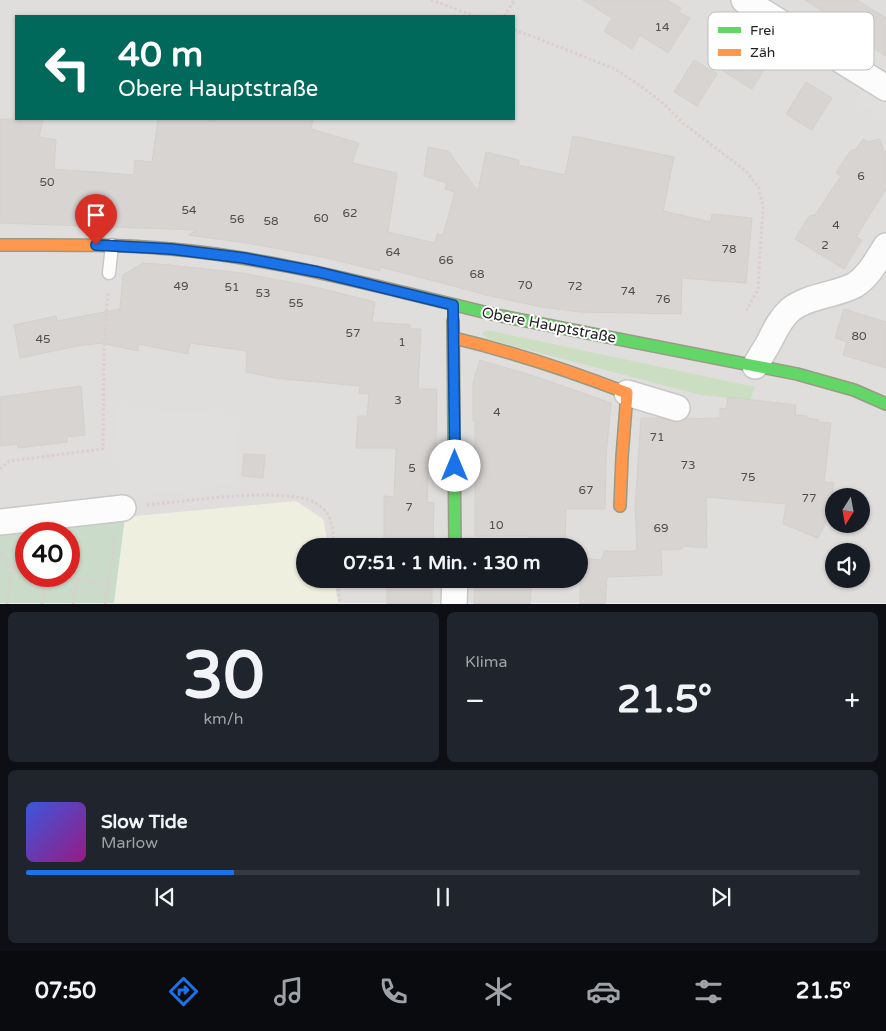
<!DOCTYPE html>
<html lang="de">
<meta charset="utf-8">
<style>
:root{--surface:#171b24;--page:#20242c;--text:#f1f3f6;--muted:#9ea1a6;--line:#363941;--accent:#1a73e8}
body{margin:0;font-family:"Varela Round",sans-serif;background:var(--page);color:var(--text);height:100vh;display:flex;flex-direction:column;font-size:19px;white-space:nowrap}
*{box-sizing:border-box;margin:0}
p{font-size:16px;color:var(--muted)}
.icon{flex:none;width:28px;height:28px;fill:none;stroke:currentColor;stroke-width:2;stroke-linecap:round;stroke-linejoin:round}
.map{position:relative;height:604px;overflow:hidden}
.drawer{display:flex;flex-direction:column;gap:8px;padding:8px;background:#0d0f14;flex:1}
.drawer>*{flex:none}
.banner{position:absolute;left:15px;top:15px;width:500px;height:105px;border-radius:0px;box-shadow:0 1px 4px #0004;background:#00695c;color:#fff;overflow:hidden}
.needle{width:32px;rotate:191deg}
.controls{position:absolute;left:825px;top:488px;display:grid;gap:10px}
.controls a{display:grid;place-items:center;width:45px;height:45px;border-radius:50%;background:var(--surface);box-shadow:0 1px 4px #0004;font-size:25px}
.speed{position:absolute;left:15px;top:522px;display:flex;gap:10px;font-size:25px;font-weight:700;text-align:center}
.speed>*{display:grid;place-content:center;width:65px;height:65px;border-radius:50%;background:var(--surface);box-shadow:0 1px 4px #0004;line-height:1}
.speed .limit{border:8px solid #d22;background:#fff;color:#111}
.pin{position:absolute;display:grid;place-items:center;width:42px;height:42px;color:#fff;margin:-51px -21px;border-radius:50% 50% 50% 0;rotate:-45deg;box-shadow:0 0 5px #0007}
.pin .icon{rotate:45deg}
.me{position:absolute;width:55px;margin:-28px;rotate:0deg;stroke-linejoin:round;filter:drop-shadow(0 0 4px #0008)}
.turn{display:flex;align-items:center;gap:18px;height:105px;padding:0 20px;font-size:22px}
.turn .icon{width:65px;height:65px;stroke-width:2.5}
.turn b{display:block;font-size:35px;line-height:42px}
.big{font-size:38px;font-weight:800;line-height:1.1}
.drawer .card{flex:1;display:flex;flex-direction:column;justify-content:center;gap:8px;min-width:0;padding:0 18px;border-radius:8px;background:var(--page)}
.drawer .dial{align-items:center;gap:0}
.dial b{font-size:65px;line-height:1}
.song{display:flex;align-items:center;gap:15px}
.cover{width:60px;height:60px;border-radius:8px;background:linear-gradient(135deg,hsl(230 70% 55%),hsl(310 70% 35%))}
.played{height:5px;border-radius:2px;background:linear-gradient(90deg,var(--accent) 25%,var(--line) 25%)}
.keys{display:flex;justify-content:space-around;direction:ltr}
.heat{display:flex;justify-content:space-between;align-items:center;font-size:28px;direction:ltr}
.drawer .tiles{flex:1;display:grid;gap:8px;grid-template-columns:1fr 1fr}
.card:last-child{grid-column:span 2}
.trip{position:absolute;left:296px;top:538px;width:292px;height:50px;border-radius:25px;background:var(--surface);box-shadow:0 1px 4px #0004;font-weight:800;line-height:50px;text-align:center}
.tab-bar{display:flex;height:80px;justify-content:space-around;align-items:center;background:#090b0e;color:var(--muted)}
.tab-bar .icon{width:35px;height:35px}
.tab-bar .selected{color:var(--accent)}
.tab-bar b{font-size:22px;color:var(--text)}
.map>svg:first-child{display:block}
.residential{fill:#dfdedc;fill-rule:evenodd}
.farmland{fill:#efefdf}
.forest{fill:#cbdec1}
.cemetery{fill:#cadbca;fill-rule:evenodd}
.parking{fill:#e0dfde}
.building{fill:#d7d4d2;stroke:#d3d0cc}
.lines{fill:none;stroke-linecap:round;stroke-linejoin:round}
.lane-casing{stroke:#c9c8c7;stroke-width:15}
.street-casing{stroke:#c9c8c7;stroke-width:28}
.fast-casing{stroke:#999a82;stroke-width:14}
.slow-casing{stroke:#999a82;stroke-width:14}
.path{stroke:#dccecd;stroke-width:3;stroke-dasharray:2.5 2.5;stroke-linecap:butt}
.lane{stroke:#fdfcfc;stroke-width:12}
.street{stroke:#fdfcfc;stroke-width:25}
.fast{stroke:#63d668;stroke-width:11}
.slow{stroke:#ff974d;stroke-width:11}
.route-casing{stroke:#114b97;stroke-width:12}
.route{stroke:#1a73e8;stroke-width:9}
.labels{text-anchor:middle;stroke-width:4;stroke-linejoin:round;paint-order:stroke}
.number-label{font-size:12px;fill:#4f4e4e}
.street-label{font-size:15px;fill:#222;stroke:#fff}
.key{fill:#fff;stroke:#bdbdbd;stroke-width:1}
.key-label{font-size:14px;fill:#222}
</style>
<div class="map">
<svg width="886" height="604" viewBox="0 0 886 604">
<rect width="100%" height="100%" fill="#f0eeeb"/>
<path class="residential" d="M0,0h886v603h-548l-4,-24h246v-33h-252l-5,-27 -323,-5zM16,16h498v103h-498zM834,496h27v28h-27zM834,551h27v28h-27z"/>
<path class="farmland" d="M296,501l27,18 5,27h-23v33h28l5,24 -224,1 11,-87z"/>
<path class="forest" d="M486,331h6l263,56 -5,13 -49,-5 -214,-56 -5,-6z"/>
<path class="cemetery" d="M125,517l-11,86h-114v-72zM26,534h43v42h-43z"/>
<path class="parking" d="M863,86l23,15v19l-32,-19z
M117,406l123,11 -5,67 -114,14z"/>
<path class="building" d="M583,0h84l14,8 -2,4 11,6 -22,35 -28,-18 -8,14 -28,-18 8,-13z
M805,0h52l29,18v38l-24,-15 -2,2 -39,-24 4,-6z
M743,38l29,19 -20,32 -29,-18z
M694,60l23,14 -20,32 -23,-14z
M806,82l26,16 -20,32 -26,-16z
M0,119h43l-4,18 17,3 -2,29 80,6 1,-15 17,2 6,-43h39l18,2v-2h98l-2,10 48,14 -7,20 45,10 -9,59 47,11 2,-9 6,1 12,-43 -10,-3 2,-6 -23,-7 4,-29 20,4 30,40 8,-39 33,8 -1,5 47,10 8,-39 101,21 -11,54 48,11 1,-8 40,4 -6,65 -64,-5 -1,36 -101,-2 -39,-5 -55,-12 -40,-11 -66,-17v4l-58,-14 -75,-14 -59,-8 9,-5 -197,-7z
M863,139l5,3 12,-3 3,11 3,2v37l-30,48 6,3 -18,29 -49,-30 14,-23 6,-1 26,-39 -5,-3 14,-22 6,-2z
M143,263l27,2 72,8 73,14 60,15 -3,20 38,3 -1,4h12l-3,60h19l-1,61h-7l-2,52 7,1 -1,43h-49v-50l10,1 2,-49h-40l2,-32h9l2,-22 -10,-1 1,-7 -85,-8 -29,-6 1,-21 -57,-8 -2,11 -50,-10v7l-36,-8 -25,3 -57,12 -6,-33 42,-9 1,5 63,-12 3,-34z
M844,309l42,13v46l-43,-13 4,-13 -12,-4z
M480,360l57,17 74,26 -5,53 -1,53h-39l-1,37h-37l1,-10h-54v-115h-2v-38z
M81,386l4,49 -18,2v5l-49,6 -1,-4 -17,2v-49z
M728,397l68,8 -1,10 12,1v2l12,2 -1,2 13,1 -7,59 10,1 -4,31 -12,24 -35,-14 3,-20 -80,-7 1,51 -24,-2 -1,3 -21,1 1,25 -55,2 -2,27h-25v-46l22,2 2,-9h33l-2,-43 6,-90h19l13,4h7l6,-3 34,-1v-10l6,1z
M244,454l21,1 -2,23 -21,-2z
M387,579h45v25h-45z
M475,579h57l-2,25h-56z"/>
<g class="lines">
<defs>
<path id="lane" d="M109,273l3,-28"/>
<path id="street" d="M744,0l142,88
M755,366c4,-7 8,-14 12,-20 7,-13 12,-26 23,-36 19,-15 44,-14 65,-25 14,-9 22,-25 31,-39
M627,393l50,15
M0,522l123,-14
M454,604l1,-25"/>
<path id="fast" d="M406,293l90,22 301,59 57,16 32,14
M453,321l2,225"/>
<path id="slow" d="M0,245c57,0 114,-1 171,4 79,7 157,25 235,44
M454,338c59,14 116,33 173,55l-5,64 -2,49"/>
</defs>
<use href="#lane" class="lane-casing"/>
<use href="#street" class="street-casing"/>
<use href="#fast" class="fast-casing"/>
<use href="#slow" class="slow-casing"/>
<path class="path" d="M431,0l44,16
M504,16l11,-16
M514,30l23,8 78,31 27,18 21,16 21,21 62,47 13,17 4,19 -5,83 -12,21
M0,469l9,-8 94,-12 1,-98 4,-60
M147,505c40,-4 79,-10 119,-10 10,1 21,0 31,2 10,1 24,7 30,16 6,9 6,22 7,33
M0,554h2l8,13 16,3
M64,576l44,8 7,-47
M337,579l3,25
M7,604l5,-37
M42,604l4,-28
M73,604l4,-26
M105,604l3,-20"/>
<use href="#lane" class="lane"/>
<use href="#street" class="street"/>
<use href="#fast" class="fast"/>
<use href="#slow" class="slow"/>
</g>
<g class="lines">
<defs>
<path id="route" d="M96,245l75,4 73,9 74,14 135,33 2,161"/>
</defs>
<use href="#route" class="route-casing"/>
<use href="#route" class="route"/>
</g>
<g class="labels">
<g class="number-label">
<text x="662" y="31">14</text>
<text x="861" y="180">6</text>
<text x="47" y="186">50</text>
<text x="189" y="214">54</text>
<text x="350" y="217">62</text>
<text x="321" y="222">60</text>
<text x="237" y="223">56</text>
<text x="271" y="225">58</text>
<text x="836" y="229">4</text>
<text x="825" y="249">2</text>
<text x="729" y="253">78</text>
<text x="393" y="256">64</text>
<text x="446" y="264">66</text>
<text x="477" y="278">68</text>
<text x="525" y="289">70</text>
<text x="181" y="290">49</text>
<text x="575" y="290">72</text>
<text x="232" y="291">51</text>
<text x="628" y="295">74</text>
<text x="263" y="297">53</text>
<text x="663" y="303">76</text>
<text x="296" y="307">55</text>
<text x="353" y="337">57</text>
<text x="859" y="340">80</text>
<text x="43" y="343">45</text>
<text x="402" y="346">1</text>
<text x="398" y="404">3</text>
<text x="497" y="416">4</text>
<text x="657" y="441">71</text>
<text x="688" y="469">73</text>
<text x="412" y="472">5</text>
<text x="748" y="481">75</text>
<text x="586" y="494">67</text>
<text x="809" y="502">77</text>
<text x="409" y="511">7</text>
<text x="496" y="529">10</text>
<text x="661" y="532">69</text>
</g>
<g class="street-label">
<text transform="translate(549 325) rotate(11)" y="5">Obere Hauptstraße</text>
</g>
</g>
<rect x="708" y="12" width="166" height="58" rx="8" class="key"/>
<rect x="718" y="27" width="23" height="6" fill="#63d668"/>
<rect x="718" y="49" width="23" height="7" fill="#ff974d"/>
<g class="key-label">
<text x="750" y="35">Frei</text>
<text x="750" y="57">Zäh</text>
</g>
</svg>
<div class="controls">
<a><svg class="needle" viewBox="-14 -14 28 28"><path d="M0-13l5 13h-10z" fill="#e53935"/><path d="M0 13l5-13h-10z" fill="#9ea1a6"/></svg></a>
<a><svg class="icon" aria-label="sound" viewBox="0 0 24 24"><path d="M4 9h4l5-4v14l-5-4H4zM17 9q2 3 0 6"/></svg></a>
</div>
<div class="speed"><div class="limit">40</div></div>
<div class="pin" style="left:96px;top:245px;background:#d93025"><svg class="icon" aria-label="arrive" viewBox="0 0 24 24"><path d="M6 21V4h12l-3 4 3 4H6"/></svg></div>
<svg class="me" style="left:455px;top:466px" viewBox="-20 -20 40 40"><circle r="19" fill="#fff"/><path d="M0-13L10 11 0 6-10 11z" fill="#1a73e8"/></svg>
<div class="trip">07:51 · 1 Min. · 130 m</div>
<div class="banner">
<div class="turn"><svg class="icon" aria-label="left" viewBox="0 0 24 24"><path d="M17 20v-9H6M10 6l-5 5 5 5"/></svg><div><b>40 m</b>Obere Hauptstraße</div></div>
</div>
</div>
<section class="drawer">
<div class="tiles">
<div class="card dial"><b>30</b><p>km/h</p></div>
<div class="card"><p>Klima</p>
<div class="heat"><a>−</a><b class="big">21.5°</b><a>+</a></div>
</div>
<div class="card">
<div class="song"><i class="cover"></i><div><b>Slow Tide</b><p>Marlow</p></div></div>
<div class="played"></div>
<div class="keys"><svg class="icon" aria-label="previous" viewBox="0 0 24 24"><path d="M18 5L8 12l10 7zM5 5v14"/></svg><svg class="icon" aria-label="pause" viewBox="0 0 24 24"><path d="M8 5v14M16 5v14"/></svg><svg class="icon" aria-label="next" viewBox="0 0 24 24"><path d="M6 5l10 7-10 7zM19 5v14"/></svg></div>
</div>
</div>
</section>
<nav class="tab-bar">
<b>07:50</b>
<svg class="icon selected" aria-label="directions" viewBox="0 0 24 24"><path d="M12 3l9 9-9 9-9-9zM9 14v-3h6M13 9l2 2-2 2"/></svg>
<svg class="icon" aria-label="music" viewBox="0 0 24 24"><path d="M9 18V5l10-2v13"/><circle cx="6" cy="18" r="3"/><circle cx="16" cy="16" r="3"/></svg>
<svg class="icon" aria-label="phone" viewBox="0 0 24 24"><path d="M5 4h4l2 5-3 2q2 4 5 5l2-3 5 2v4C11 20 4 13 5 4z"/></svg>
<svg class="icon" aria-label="climate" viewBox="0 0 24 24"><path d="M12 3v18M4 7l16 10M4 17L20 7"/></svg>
<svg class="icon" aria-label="car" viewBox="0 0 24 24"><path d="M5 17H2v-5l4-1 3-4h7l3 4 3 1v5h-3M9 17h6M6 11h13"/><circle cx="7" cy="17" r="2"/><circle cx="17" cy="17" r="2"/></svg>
<svg class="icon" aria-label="filters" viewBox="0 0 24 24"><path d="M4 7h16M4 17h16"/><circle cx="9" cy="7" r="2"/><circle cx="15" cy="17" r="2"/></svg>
<b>21.5°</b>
</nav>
